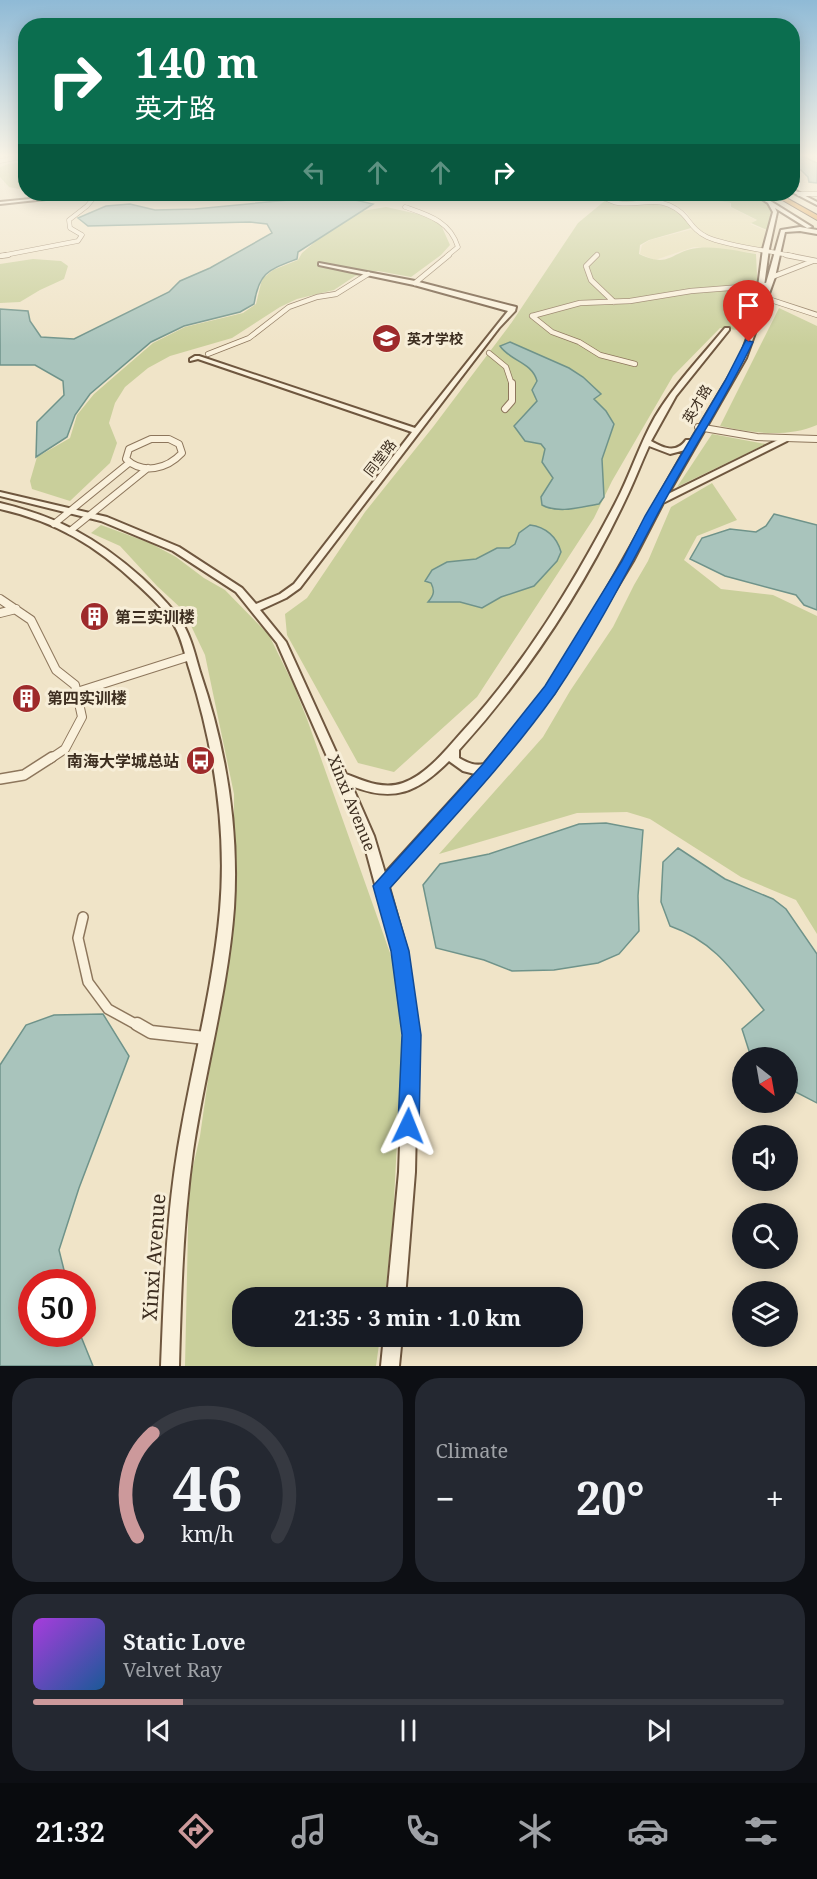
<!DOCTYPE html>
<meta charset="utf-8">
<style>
:root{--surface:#171b24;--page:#242831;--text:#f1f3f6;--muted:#9ea1a6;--line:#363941;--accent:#cc999b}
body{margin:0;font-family:"Noto Serif","Noto Sans SC",serif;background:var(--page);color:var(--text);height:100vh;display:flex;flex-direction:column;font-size:22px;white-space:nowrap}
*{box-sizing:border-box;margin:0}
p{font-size:20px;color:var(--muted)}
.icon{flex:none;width:33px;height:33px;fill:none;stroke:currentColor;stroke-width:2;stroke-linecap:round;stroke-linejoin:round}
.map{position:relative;height:1366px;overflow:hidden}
.sheet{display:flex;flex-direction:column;gap:12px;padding:12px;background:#0d0f14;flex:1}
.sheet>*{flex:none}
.banner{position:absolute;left:18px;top:18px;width:782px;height:183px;border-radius:24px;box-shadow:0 3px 15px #0003;background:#0b6e4f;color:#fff;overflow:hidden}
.needle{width:39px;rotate:149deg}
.fabs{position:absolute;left:732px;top:1047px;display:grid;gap:12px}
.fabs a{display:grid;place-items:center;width:66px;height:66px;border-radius:50%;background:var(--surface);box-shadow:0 3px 15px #0003;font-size:30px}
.speed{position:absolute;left:18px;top:1269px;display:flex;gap:12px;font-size:30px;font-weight:700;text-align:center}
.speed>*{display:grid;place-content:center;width:78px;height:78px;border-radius:50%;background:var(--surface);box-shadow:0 3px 15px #0003;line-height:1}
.speed .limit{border:9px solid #d22;background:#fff;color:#111}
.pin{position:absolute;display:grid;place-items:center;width:51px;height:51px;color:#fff;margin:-62px -26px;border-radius:50% 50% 50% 0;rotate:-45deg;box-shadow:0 0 6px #0007}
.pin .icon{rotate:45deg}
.me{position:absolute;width:66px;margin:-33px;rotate:2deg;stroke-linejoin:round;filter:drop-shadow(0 0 4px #0008)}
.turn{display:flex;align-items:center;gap:21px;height:126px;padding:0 18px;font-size:27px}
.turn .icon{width:78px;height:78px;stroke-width:2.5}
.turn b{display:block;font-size:42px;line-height:51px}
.lanes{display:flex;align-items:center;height:57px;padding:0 18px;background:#0003;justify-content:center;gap:30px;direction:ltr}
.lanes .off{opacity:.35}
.big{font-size:45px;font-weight:700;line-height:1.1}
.sheet .tile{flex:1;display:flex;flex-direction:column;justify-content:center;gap:9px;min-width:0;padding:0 21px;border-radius:24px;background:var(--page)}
.sheet .dial{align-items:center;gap:0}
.dial svg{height:156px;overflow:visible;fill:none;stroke:var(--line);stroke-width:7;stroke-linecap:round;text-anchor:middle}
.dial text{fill:var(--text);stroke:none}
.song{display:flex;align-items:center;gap:18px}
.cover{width:72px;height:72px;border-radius:9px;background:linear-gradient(135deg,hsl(280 70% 55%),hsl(210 70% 35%))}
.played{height:6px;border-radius:3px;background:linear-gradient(90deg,var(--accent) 20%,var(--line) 20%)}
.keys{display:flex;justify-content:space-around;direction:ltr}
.heat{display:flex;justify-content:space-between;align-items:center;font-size:33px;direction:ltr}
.sheet .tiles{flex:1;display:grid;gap:12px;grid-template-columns:1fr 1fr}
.tile:last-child{grid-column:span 2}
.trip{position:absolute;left:232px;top:1287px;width:351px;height:60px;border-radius:24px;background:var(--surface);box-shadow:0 3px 15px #0003;font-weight:700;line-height:60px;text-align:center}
.dock{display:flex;height:96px;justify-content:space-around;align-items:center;background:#090b0e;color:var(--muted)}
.dock .icon{width:42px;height:42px}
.dock .on{color:var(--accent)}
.dock b{font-size:27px;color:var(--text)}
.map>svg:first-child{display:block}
.farmland{fill:#e6deb5}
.green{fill:#c9cf9b}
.water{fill:#a9c4bc;stroke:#6f938a;stroke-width:1.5}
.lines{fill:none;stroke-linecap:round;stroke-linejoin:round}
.street-far5-casing{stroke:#8d765c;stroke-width:5}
.street-far4-casing{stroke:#8d765c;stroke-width:6}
.street-far3-casing{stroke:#8d765c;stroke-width:8}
.street-far2-casing{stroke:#8d765c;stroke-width:10}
.street-far1-casing{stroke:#8d765c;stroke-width:12}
.street-casing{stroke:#8d765c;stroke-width:15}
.secondary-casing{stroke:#6f573f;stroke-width:4}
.highway-casing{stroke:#5b4430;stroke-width:2}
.street-far5{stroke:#faf1dc;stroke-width:4}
.street-far4{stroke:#faf1dc;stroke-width:4.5}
.street-far3{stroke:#faf1dc;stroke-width:6}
.street-far2{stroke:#faf1dc;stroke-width:8}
.street-far1{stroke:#faf1dc;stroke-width:9}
.street{stroke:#faf1dc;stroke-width:12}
.secondary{fill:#faf1dc;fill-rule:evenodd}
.highway{fill:#e0a458;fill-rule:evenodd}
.route{fill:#1a73e8;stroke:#114b97;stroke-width:1.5}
.labels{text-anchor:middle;stroke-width:6;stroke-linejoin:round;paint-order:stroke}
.far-poi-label{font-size:14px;font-weight:bold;fill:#3d2e20;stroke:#f7eed8;text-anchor:start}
.far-street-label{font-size:14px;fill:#3d2e20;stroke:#f7eed8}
.poi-label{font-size:16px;font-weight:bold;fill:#3d2e20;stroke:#f7eed8;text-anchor:start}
.street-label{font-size:16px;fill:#3d2e20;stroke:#f7eed8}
.near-street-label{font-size:20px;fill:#3d2e20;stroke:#f7eed8}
</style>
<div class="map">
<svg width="817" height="1366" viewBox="0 0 817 1366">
<rect width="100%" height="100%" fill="#f0e4c8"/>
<path class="farmland" d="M620,194h50l60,9v4l26,13 -6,4 17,7 -4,16 -7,6 -62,-6 -39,13 -15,-6 2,-9 8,-5 47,-12 -10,-15 -12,-7z"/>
<path class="green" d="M25,162v28l-16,-3 -9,-10v-10l8,-3z
M613,194l50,10 20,10 8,14 -42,12 -9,5 -1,9c32,15 31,-3 59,-6 19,-2 39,3 58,6l2,43 -12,34 -26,-3 -47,48 -61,105 -18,37 -117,179 -83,75 -36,-9 -71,-128 -2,-21 22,-16 58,-86 68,-85 79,-105 66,-99z
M672,194h80l17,10 3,6 -5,20 -16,-7 6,-3 -26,-13v-4z
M386,207l41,9 14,9 9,20 -9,10 -30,22 -33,-6 -23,5 -21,14 -37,9 -17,8 -48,31 -62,18 -22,12 -23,19 -10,16 -6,20 8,20 -7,20 -40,38 -38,-12 -2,-8 7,-24 33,-19 7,-23 17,-21 59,-51 32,-16 58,-14 13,-9 6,-25 11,-9 25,-10 4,-7 14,-12 46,-30z
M33,259l28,2 7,5 -4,13 -24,11 -20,12 -20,1v-39z
M779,308l38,18v99c-30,13 -65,8 -97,1z
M712,434l54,10 -89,43z
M712,483l25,37 -40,16 -13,24 37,29 52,6 44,21v318l-21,-34 -55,-23 -91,-58 -23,-7 -50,1 -138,41 104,-117 27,-46 43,-64 21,-42 14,-24 23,-54z
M101,525l49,18 26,14 28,21 21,12 44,45 25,51 13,33 88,248 7,79 -9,173 -8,78 -142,1v38l137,1 -4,29h-191l4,-182 11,-48 34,-238v-104l-29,-139 -21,-44 -27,-25 -37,-40 -29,-13z"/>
<path class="water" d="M792,154h6l19,9v20l-8,-1 -1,-5 -7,-7 -9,-2z
M315,194h13l45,10 -75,48 -1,7c-29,11 -38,13 -43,45l-14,8 -56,14 -33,16 -61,52 -15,21 -8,22 -31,20 1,-35 27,-27 -1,-14 -28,-16h-35v-56l28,2 2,10 11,16 33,2 95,-47 11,-11 30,-13 62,-35 -5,-9 -17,-2 -162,4 -10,-8 28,-12 24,-2 25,6 40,-1 94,-9z
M510,342l59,26 14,9 18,17 -7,5 12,12 8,13 -12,35 2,38 -5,7c-18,3 -40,10 -57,1l-1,-8 12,-19 -11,-16 3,-13 -4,-5 -16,-3 -11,-15 23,-25 -5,-11 5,-9c-5,-19 -27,-20 -37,-35z
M774,514l43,11v85l-13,-5 -8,-10 -71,-19 -35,-17 12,-21 28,-9 26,3 10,-6z
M530,525c16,2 27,12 31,27l-4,9 -23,25 -33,11 -19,11 -22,-6h-32c6,-7 7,-11 3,-19l-6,-2 7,-11 15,-8 29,-3 21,-11h12l6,-4 4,-11z
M606,823l37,7 -5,66 1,35 -20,23 -21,9 -44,7 -42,1 -28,-11 -48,-12 -13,-63 17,-21 49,-10 90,-30z
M678,848l47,31 48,20 13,10 31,45v149l-29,-15v-30l-37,-1 -9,-28 22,-19c-29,-36 -48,-68 -94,-84l-9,-24 2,-40z
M103,1014l26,42 -50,132 -20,62 8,32h-35v52h48l13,32h-93v-301l26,-40 28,-10z"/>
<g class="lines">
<defs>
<path id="street-far5" d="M0,161l26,-5
M597,194c7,3 14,8 21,9 18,3 35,-5 51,2 21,9 19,23 38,32 19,9 64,14 86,19
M799,194h18
M405,207c23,8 45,14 53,40l-11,9
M0,256l78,-15 4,-6 -12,-7 -1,-8 18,-14 10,-12"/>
<path id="street-far4" d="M597,255l-11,11 5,14 23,22
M786,255l31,6
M0,256l8,-1
M772,277l41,-16
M415,283l34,-28
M765,298l52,17
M532,316l48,-13 50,-2 61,-10 76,-6
M532,316l20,16 27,10 21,13 35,9
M489,353l17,14 6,18
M208,354l41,-16 40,-31 28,-10 19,-3 32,-20"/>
<path id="street-far3" d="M505,409l7,-8v-18
M698,427l59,10 60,2
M151,439h18l10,5 3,9c-15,16 -39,22 -56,6l3,-10z
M54,524l75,-61
M70,531l78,-63"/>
<path id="street-far2" d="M0,599l31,21 25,50 19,15 7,32 -17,32 -15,10
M0,613l16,-4
M77,692l113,-36"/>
<path id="street-far1" d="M0,779l24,-4 28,-18
M83,917l-5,21 10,44 20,27 31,17"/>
<path id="street" d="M137,1024l14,8 54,6"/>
<path id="secondary" d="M792,189l25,13v3l-25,-13z
M81,194h11l-92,10v-2z
M754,194h5l53,33 -5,1 -32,-20 2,4 -8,37 -6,45 18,-64 19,-3 17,3v4l-17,-3 -15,1 -10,45 -29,81 -78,136 112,-55 7,2 -124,62 -30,58 -79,132 -62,78 -103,116 18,64 11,84 -3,137 -10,126h-18l12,-126 5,-137 -11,-84 -31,-115 -85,-193 -41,-51 -63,-41 -72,-30 -101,-25v-4l107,25 72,30 63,41 14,16 24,-10 14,-10 118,-152 -214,-73 -8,2v-2l5,-3h4l216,72 93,-117 -94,-26 -95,-20v-2l96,18 101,26 -1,4 -16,17 -199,260 -14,10 -26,12 26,32 60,132c18,7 37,16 57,9 23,-8 42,-32 58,-50 63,-68 111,-147 154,-229 15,-28 24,-59 40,-87 19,-32 46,-60 70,-89h4v2l-53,66 -25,45c12,7 25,13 35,-1h5l49,-82 19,-54 -3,-2 7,-53 10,-37 -5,-9zM649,446l21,8 15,-4c-46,79 -87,160 -138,236 -18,27 -42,52 -63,78 -10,2 -16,-1 -25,-6v-8c69,-76 127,-165 170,-258 7,-15 13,-31 20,-46zM449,761l14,10 12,3 -90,99 -11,-37 -22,-50c42,17 66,6 97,-25z
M0,503c58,14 97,35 142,75 14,13 28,27 39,43 10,15 14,34 19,51 26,76 39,156 34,236 -6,82 -29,162 -41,243 -10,71 -12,143 -14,215h-18c3,-73 5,-145 17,-218 13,-79 35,-158 42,-238 7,-81 -6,-162 -30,-239 -5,-15 -8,-33 -16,-46 -9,-15 -23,-28 -36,-40 -43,-40 -81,-63 -138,-76z
M384,1336h18l-3,30h-18z"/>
<path id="highway" d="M772,194h7l38,21v5z"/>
</defs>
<use href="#street-far5" class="street-far5-casing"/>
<use href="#street-far4" class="street-far4-casing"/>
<use href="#street-far3" class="street-far3-casing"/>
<use href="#street-far2" class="street-far2-casing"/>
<use href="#street-far1" class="street-far1-casing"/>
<use href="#street" class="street-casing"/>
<use href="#secondary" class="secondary-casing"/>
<use href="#highway" class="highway-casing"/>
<use href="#street-far5" class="street-far5"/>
<use href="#street-far4" class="street-far4"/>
<use href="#street-far3" class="street-far3"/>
<use href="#street-far2" class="street-far2"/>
<use href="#street-far1" class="street-far1"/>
<use href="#street" class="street"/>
<use href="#secondary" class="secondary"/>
<use href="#highway" class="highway"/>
</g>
<linearGradient id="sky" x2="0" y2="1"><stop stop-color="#8fbad6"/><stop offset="0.45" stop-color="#f8f3e6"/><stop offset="1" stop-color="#f8f3e6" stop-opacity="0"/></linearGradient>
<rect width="817" height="346" fill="url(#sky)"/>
<path class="route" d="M746,340l7,2c-29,60 -66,116 -97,175 -31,59 -63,121 -101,177 -49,69 -109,131 -165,194l19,63 12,84 -2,91 -3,8 -8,3 -7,-3 -3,-8 4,-91 -11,-84 -18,-65 110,-122 62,-78 77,-125 23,-45 80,-135z"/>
<defs>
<symbol id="school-disc" viewBox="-11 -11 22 22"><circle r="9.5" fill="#9e2a2b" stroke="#f7eed8"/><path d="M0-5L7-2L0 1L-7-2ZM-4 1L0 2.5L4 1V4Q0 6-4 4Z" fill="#fff"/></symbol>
<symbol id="building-disc" viewBox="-11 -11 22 22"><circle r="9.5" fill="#9e2a2b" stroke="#f7eed8"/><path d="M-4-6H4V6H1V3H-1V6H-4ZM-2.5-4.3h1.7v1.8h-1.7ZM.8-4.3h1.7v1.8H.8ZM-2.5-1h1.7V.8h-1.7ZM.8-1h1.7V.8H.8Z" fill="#fff"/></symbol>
<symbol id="bus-disc" viewBox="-11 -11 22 22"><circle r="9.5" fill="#9e2a2b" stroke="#f7eed8"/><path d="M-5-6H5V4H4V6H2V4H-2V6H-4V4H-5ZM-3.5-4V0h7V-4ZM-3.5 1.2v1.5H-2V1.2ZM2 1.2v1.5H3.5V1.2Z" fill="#fff"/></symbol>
</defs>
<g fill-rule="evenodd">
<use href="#school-disc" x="370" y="322" width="33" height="33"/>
<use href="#building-disc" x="78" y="600" width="33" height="33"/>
<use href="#building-disc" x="10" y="682" width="33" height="33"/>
<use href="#bus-disc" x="184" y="744" width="33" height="33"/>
</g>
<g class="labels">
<g class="far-poi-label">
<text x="407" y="344">英才学校</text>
</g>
<g class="far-street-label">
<text transform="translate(697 404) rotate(-59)" y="5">英才路</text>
<text transform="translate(380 458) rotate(-52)" y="5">同堂路</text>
</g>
<g class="poi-label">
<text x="115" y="623">第三实训楼</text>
<text x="47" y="704">第四实训楼</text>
<text x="179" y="767" text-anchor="end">南海大学城总站</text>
</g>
<g class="street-label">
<text transform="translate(352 803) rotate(68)" y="6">Xinxi Avenue</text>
</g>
<g class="near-street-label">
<text transform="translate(154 1257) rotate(-86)" y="7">Xinxi Avenue</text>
</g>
</g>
</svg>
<div class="fabs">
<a><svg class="needle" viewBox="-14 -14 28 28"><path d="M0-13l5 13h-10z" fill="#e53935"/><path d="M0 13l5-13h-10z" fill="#9ea1a6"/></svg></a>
<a><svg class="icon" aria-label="sound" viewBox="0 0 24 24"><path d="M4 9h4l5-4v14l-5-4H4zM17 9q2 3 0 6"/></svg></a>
<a><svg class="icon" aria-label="search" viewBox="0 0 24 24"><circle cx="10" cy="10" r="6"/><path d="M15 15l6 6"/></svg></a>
<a><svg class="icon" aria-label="layers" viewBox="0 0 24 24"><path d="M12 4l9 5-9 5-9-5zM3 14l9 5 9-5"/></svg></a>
</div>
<div class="speed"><div class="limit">50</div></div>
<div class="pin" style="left:749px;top:342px;background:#d93025"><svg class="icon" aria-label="arrive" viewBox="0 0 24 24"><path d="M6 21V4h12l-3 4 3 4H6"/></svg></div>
<svg class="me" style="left:408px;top:1126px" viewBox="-20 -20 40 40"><path d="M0-17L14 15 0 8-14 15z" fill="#1a73e8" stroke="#fff" stroke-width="4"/></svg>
<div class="trip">21:35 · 3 min · 1.0 km</div>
<div class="banner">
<div class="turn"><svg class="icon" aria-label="right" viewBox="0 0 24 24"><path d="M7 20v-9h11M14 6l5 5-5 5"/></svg><div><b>140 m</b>英才路</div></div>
<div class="lanes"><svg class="icon off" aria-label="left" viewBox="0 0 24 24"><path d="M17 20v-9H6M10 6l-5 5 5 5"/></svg><svg class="icon off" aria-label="ahead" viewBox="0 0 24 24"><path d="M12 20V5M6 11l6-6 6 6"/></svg><svg class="icon off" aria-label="ahead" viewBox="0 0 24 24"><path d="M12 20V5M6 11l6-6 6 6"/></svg><svg class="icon" aria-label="right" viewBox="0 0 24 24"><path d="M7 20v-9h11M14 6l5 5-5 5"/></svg></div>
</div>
</div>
<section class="sheet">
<div class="tiles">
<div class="tile dial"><svg viewBox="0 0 100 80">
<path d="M14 69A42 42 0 1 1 86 69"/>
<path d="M14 69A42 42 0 0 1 22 16" stroke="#cc999b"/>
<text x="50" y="56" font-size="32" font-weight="700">46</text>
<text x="50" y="72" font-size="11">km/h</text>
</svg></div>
<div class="tile"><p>Climate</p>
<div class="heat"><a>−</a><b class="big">20°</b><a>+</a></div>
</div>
<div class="tile">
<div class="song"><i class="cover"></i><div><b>Static Love</b><p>Velvet Ray</p></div></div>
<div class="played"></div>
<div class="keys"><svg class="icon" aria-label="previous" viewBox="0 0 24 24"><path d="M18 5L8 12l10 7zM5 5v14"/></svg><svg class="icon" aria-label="pause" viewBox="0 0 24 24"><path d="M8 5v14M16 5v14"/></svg><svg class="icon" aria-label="next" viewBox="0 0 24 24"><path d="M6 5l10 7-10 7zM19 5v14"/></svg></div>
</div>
</div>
</section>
<nav class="dock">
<b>21:32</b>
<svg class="icon on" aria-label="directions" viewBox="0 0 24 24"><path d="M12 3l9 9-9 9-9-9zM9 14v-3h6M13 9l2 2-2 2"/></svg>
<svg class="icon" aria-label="music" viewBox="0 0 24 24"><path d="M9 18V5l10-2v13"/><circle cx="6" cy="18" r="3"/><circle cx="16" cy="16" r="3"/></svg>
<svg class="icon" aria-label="phone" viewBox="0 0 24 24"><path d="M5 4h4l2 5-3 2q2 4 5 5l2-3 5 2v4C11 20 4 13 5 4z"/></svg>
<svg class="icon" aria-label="climate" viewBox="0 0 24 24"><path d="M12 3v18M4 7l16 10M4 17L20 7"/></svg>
<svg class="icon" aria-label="car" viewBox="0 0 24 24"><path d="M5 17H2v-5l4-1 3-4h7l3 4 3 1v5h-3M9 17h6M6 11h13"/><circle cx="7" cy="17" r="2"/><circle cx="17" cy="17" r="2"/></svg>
<svg class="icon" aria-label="filters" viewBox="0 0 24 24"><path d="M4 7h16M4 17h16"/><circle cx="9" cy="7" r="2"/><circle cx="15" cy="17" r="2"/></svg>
</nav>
